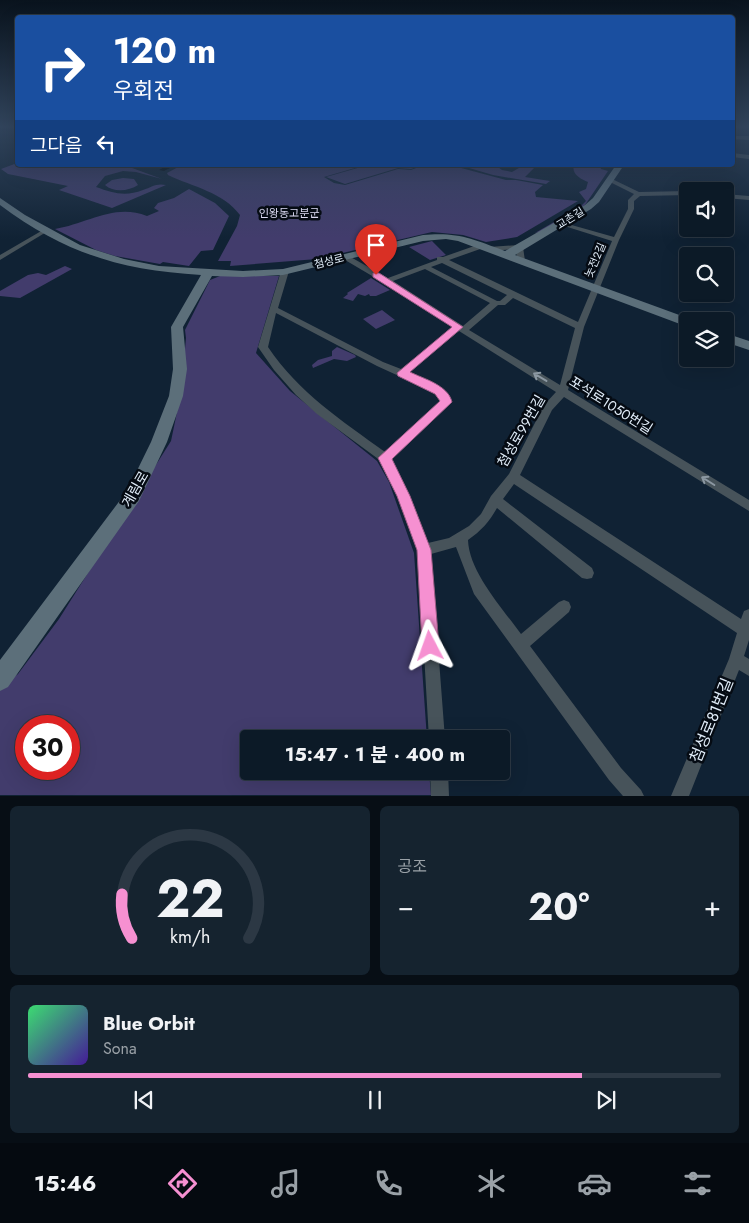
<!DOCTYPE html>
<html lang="ko">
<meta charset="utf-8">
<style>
:root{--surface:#0c1a27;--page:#15232f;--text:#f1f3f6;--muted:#9aa1a7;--line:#2c3844;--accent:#f690d1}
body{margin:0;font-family:Jost,"Noto Sans KR",sans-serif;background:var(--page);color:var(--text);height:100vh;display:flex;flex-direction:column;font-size:19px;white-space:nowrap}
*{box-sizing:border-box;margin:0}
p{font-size:16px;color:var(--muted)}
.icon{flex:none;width:28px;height:28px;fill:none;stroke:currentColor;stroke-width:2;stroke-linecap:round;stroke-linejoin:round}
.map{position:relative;height:796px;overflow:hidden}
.panel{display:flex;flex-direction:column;gap:10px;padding:10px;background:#070e15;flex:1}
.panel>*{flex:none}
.hud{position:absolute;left:15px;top:15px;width:720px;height:152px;border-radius:5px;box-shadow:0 5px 20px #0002,0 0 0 1px var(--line);background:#1a4fa0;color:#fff;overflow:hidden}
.tools{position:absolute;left:679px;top:182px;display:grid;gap:10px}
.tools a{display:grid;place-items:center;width:55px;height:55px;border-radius:5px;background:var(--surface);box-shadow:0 5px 20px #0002,0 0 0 1px var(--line);font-size:25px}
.speed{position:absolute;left:15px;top:715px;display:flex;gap:10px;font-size:25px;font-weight:700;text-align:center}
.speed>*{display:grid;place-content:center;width:65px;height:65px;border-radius:50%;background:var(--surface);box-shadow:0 5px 20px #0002,0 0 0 1px var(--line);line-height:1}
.speed .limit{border:8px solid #d22;background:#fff;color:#111}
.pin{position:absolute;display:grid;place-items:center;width:42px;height:42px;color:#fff;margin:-51px -21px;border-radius:50% 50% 50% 0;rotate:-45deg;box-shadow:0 0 5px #0007}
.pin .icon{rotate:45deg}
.me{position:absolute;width:55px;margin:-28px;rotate:356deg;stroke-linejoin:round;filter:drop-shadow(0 0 4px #0008)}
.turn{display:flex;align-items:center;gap:18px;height:105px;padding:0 15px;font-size:22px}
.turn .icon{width:65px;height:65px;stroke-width:2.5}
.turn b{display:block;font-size:35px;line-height:42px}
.then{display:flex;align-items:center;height:48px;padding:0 15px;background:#0003;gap:10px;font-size:19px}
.big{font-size:38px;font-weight:700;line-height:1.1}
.panel .card{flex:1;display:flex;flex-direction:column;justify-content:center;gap:8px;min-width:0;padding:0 18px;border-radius:8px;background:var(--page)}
.panel .dial{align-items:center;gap:0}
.dial svg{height:130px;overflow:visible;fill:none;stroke:var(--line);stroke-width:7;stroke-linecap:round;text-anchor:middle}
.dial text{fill:var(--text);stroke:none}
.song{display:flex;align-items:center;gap:15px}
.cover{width:60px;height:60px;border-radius:8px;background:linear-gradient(135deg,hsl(140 70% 55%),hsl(260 70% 35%))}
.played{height:5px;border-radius:2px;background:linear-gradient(90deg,var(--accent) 80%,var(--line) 80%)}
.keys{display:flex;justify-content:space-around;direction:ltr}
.heat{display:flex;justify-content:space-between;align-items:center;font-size:28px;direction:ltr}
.panel .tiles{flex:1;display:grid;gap:10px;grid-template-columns:1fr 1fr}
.card:last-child{grid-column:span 2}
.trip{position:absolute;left:240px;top:730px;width:270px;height:50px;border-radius:5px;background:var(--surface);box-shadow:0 5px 20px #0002,0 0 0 1px var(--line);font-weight:700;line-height:50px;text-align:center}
.dock{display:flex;height:80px;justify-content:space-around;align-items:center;background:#050a10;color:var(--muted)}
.dock .icon{width:35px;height:35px}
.dock .active{color:var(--accent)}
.dock b{font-size:22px;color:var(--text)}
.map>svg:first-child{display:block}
.green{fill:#423c6c;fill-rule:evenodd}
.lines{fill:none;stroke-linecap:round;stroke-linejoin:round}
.canal{fill:#00090d;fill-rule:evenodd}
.street{fill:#47535a;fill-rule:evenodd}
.secondary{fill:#5c6f7a;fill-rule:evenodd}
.oneway{stroke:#8c98a2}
.route{fill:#f690d1;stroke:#a05e88}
.labels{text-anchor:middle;stroke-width:5;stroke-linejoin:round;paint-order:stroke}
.far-park-label{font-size:11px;fill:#dad9f1;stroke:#050b13}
.far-street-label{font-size:11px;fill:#e1edf9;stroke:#050b13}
.street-label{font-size:14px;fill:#e1edf9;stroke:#050b13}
.near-street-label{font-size:16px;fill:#e1edf9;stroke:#050b13}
</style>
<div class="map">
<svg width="749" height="796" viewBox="0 0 749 796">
<rect width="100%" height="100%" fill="#102234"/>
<path class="green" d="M17,163l1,2h106l38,14 -26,-7 -13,-1 -18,5 -9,11c17,6 29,10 47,3 9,-3 13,-7 23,-5l-54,23 -53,-18 9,-4 -60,-12 -7,-5z
M182,165h183l-41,12 10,6 11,2 53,-16 13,1 13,-5h26l56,15h10l27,5 -8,7 1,5 42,4 -61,36 -31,5 -23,-7 -31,-3 -115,27 -87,7 1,-5h-13l19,-35 3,-11c-17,-23 -47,-28 -72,-40l-1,-2z
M368,165h53l-10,4 -13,-1 -53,16 -19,-7z
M459,165h36l7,5 10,2 12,-7h13l-12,12 25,4 -4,3 -53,-9z
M574,165h26l1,4 7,2 -23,34 -43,26 -7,2 45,-26 6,-6 -7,-9 7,-3 2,-7c-7,-3 -17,-8 -14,-17z
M123,178l11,1 4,6c-9,6 -24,8 -33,0l7,-5z
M189,189l26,14 14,13 -16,34 -12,1 -12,15 -26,-4 -3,2 -45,-8 -19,-6 -41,-21c32,-5 59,-26 92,-13l12,-5 -5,-3 4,-5 16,-5z
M432,241l14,14 -16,5 -21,-13z
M65,266l7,3 -52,29 -20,-2v-5l28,-16 10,-2 8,2z
M220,276h59l-23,77 34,38 87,70 12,21 25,71 13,186h-178v32h180l2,24h-431v-107l18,-14 41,-55 112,-178 10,-48 5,-55 -1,-8 25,-50zM26,726h43v43h-43z
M371,278l19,12 -14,6h-6l-1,-2 -4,2 -7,-2 -5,7 -10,-3 5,-4 -1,-1z
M382,310l13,10 -19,9 -13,-10z
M337,347l18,8 1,2 -9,4 -13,-2 -21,9 -1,-3 6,-5 14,-4v-5z"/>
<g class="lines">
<path class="canal" d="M168,165h8l-12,6 -5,-1z"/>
<path class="street" d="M732,136h17v4l-17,-1z
M732,153l17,2v4l-17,-2z
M610,178l29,14 49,-1v4l-48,1 -6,5v8l-15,31 -35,87 -16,63 181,110v11l-185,-114 -12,13 -32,65 221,144 3,-8 5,-2v31l-5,16 5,3v17l-10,-6 -50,126h-18l58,-137 8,-26 -223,-149 -11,15 89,69 2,5 -2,5 -5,1 -5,-1 -85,-70c-8,14 -16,23 -29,32 1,32 35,69 53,94l38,-32 5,-2 5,2 2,5 -2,5 -39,34 91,122 20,22 3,6h-21l-14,-16 -135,-186 -18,-47 -25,7 14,185h-16l-11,-189 -21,-54 -16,-35 -64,-47 -21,-19 -22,-25 -16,-23 23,-76 4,-2 4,2 -11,37 105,54 18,7 52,-42 -69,-44 -44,-26 7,-2 41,23 49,-18v-3h6l37,-13h3v4l-34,12 129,62 34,-81 -54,-17 3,-2 53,15 14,-28v-9l6,-6 -26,-13 -1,-1zM442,263l65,32 -7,6h-3l-66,-34zM425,269l65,34 -27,23 -70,-45zM513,298l62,30 -15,57 -91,-55 29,-25h7zM276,313l101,53 59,27 4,8 -55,51c-44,-32 -86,-59 -117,-105zM459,331l97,61 -12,13 -35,69 -18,22 -10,18 -12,12 -20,12 -21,5 -19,-47 -18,-37 60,-57 -9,-13 -33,-17z
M725,194l24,2v4l-24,-2z
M43,230l5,1 -48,29v-5z
M519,245l4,2 2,14 -4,2 -4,-2 -1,-12 -27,2 -4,-2 4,-2z
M430,771h18l1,25h-18z"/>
<path class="secondary" d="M616,165h8l-25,37 -8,7 -76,46 178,65 -5,1v6l-230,-86 -12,-2 -23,2 -140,34 -40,2 -31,-1 -29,51 4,42 -4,27 -16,46 -28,59 -131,186 -8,4v-31l127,-169 24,-49 18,-46 4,-27 -2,-42 30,-52c-80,-5 -135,-21 -201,-70v-7l25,17 55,30 44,14 35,7 84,5 40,-2 140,-34c36,-3 49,4 82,16l80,-46 8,-7z
M725,333l24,8v9l-24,-8z"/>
</g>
<defs><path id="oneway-shaft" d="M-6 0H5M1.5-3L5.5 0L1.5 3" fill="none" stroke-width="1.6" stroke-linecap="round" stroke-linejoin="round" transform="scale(1.25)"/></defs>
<g class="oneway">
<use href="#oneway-shaft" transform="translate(540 377) rotate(-149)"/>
<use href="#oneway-shaft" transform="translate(708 481) rotate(-148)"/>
</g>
<linearGradient id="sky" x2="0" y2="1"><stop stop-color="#09131d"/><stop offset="0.53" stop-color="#31445c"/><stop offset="1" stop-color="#31445c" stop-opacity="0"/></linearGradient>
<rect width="749" height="239" fill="url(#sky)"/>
<path class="route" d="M373,273h6l84,54 -53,45c14,7 38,13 42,30l-60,57 18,37 21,54 8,96 -3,6 -6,2 -6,-2 -2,-6 -5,-96 -20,-54 -19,-38 62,-57 -5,-7 -37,-18 -1,-3 55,-46 -79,-50z"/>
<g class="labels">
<g class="far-park-label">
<text x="289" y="217">인왕동고분군</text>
</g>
<g class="far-street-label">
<text transform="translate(570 218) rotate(-32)" y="4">교촌길</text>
<text transform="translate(595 260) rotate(-67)" y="4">놋전2길</text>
<text transform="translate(329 261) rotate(-14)" y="4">첨성로</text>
</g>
<g class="street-label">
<text transform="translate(611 405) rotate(32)" y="5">포석로1050번길</text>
<text transform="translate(521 431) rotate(-60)" y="5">첨성로99번길</text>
<text transform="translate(135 489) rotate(-60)" y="5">계림로</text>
</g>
<g class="near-street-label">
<text transform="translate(711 720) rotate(-68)" y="6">첨성로81번길</text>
</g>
</g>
</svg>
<div class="tools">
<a><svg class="icon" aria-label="sound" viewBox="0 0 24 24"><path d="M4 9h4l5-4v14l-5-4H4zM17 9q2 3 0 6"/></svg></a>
<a><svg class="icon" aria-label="search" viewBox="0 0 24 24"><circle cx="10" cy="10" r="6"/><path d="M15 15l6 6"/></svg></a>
<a><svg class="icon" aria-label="layers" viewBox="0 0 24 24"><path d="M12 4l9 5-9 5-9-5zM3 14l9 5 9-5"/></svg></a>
</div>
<div class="speed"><div class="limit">30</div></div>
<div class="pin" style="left:376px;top:275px;background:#d93025"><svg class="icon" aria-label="arrive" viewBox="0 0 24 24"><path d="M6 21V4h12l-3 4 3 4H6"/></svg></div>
<svg class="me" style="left:430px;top:646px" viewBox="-20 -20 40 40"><path d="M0-17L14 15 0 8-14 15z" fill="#f690d1" stroke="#fff" stroke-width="4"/></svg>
<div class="trip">15:47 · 1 분 · 400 m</div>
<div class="hud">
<div class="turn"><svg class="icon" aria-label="right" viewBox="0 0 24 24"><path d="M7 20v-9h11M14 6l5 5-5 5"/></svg><div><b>120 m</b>우회전</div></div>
<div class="then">그다음<svg class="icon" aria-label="left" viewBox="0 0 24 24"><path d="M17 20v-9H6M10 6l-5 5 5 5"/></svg></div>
</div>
</div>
<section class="panel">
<div class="tiles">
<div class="card dial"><svg viewBox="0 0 100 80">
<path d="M14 69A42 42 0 1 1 86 69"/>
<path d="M14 69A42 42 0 0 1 8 42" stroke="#f690d1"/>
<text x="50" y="56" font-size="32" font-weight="700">22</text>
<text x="50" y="72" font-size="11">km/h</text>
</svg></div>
<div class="card"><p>공조</p>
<div class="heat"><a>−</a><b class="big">20°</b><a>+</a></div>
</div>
<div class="card">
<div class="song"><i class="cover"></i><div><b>Blue Orbit</b><p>Sona</p></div></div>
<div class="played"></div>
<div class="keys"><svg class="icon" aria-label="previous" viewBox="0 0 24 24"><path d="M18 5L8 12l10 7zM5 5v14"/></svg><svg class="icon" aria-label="pause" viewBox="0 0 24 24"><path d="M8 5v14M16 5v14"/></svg><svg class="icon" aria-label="next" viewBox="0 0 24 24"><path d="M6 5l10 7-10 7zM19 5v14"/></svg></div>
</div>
</div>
</section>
<nav class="dock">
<b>15:46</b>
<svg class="icon active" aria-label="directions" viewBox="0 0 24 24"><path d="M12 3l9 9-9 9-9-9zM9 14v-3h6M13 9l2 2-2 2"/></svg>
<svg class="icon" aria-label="music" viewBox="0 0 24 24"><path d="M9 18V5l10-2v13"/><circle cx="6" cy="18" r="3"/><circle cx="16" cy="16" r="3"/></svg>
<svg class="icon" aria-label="phone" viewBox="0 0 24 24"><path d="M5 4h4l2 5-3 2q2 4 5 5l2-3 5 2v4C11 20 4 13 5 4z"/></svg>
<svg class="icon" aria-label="climate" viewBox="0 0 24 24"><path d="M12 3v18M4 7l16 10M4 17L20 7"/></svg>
<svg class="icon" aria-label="car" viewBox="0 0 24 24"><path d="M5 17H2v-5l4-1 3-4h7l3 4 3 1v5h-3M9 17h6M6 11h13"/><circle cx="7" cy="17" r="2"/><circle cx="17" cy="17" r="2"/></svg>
<svg class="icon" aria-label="filters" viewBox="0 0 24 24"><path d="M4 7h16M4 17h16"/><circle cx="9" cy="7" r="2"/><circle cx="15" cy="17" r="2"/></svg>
</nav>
